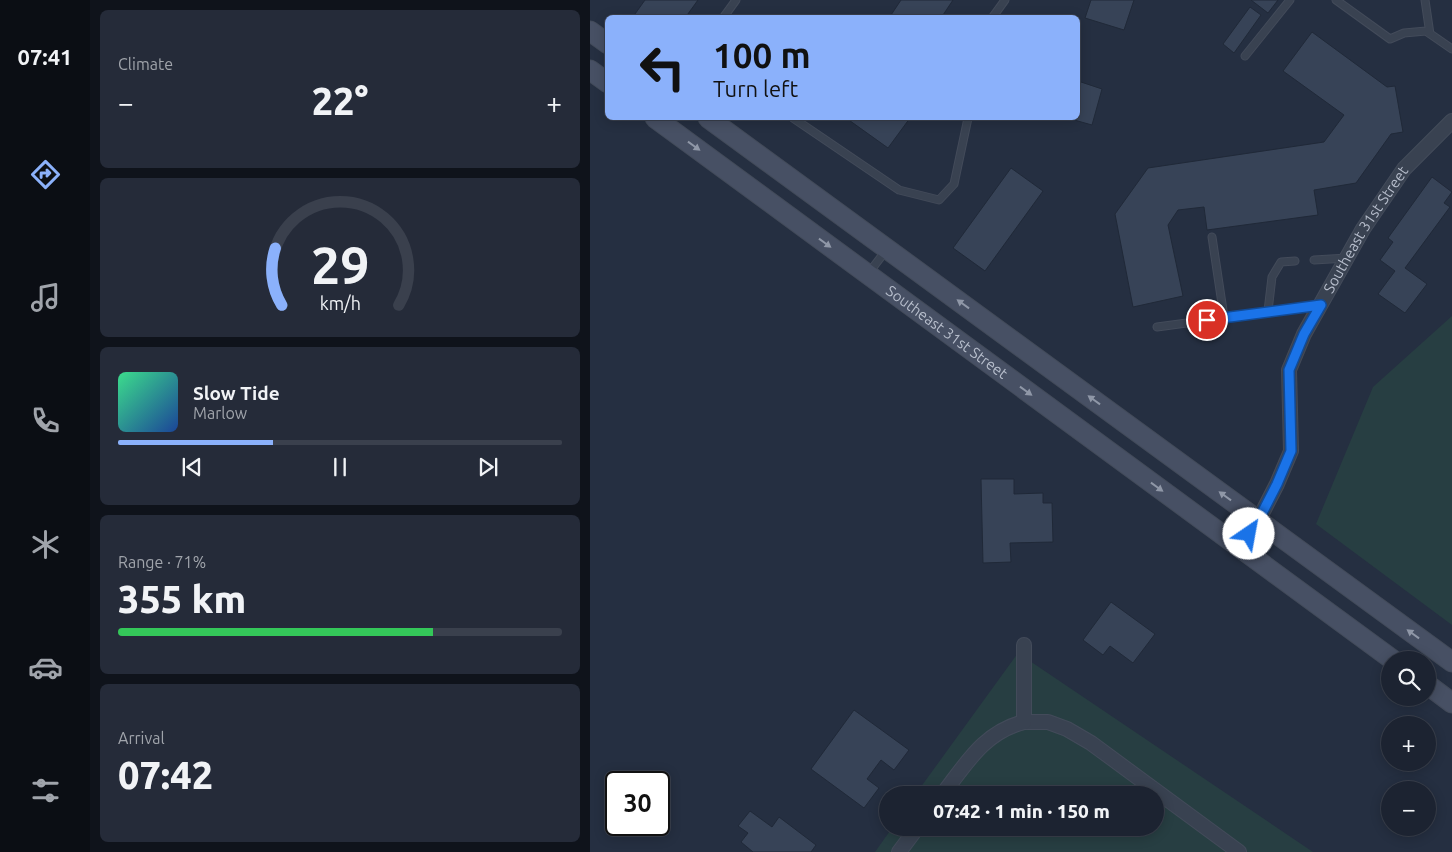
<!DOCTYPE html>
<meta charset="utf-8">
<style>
:root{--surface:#1c2331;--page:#252b39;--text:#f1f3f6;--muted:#a0a4ab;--line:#3a404d;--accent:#8bb1fb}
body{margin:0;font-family:Ubuntu,sans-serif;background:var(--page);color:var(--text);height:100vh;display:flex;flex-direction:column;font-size:19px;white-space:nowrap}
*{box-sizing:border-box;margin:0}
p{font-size:16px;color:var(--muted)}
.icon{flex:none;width:28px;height:28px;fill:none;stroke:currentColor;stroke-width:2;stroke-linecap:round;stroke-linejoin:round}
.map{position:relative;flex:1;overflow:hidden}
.drawer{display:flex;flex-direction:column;gap:10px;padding:10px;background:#0f131b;width:500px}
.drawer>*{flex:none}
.banner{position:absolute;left:15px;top:15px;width:475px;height:105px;border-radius:8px;box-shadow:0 2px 12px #0003,0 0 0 1px var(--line);background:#8bb1fb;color:#111;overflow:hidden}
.tools{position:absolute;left:791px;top:651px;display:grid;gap:10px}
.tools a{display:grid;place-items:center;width:55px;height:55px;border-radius:50%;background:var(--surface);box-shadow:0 2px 12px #0003,0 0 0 1px var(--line);font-size:25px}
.speed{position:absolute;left:15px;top:771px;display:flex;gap:10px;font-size:25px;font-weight:700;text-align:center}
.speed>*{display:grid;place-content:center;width:65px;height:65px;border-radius:50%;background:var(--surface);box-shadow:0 2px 12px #0003,0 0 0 1px var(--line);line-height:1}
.speed .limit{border:2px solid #111;border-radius:8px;background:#fff;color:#111}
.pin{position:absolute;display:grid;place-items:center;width:42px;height:42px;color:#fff;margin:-21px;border:2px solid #fff;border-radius:50%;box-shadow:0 1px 5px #0007}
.me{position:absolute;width:55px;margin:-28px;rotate:33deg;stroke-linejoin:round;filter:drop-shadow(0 0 4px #0008)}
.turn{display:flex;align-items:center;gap:18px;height:105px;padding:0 25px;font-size:22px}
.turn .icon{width:65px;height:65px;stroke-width:2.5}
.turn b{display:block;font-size:35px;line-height:42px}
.big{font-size:38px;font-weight:800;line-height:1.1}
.drawer .widget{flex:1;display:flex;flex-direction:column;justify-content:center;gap:8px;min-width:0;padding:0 18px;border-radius:8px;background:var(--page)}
.drawer .dial{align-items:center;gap:0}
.dial svg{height:130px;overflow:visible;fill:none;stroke:var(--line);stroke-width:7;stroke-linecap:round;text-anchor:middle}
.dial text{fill:var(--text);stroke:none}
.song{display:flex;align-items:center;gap:15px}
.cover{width:60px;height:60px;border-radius:8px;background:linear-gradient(135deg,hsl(150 70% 55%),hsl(220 70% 35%))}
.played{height:5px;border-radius:2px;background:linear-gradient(90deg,var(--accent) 35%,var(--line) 35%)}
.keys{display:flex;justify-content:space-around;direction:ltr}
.heat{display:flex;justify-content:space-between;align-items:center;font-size:28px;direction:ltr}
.charge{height:8px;border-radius:4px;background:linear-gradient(90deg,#34c759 71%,var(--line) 0)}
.trip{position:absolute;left:289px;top:786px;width:285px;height:50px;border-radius:25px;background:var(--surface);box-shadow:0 2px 12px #0003,0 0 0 1px var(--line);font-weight:800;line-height:50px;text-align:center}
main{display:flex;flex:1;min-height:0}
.menu{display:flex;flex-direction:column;width:90px;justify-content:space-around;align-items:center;background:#0b0e14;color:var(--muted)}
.menu .icon{width:35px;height:35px}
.menu .current{color:var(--accent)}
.menu b{font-size:22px;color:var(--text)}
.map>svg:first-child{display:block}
.green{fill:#273e42}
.building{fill:#374357;stroke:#202938}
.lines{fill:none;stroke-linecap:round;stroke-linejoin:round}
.lane-casing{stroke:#434b5a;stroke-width:9}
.street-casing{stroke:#434b5a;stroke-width:16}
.secondary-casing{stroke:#434b5a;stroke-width:21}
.lane{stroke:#394251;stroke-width:7}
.street{stroke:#394251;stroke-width:14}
.secondary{stroke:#475064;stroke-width:19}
.oneway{fill:#8f97a7}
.route-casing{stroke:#114b97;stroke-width:12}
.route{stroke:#1a73e8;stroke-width:9}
.labels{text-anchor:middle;stroke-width:5;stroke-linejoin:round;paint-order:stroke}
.street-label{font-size:15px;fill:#b6bdcb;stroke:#1e2736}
</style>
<main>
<nav class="menu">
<b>07:41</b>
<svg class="icon current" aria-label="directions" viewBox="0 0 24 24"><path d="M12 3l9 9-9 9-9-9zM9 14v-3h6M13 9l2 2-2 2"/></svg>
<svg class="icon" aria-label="music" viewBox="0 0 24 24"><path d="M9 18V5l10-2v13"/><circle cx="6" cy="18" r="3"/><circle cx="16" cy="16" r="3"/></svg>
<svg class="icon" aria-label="phone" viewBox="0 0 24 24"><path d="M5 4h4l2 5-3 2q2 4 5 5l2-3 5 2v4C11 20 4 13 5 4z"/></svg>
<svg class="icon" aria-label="climate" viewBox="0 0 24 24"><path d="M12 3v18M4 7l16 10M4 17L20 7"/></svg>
<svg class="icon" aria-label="car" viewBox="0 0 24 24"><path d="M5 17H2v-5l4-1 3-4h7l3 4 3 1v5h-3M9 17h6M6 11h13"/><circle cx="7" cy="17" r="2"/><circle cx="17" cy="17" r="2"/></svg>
<svg class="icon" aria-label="filters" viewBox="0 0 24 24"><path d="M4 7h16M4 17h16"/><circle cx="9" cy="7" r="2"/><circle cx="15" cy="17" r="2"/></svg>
</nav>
<section class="drawer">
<div class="widget"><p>Climate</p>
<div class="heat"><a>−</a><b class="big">22°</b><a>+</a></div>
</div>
<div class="widget dial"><svg viewBox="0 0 100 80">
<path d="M14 69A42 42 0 1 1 86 69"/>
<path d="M14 69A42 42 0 0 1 10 34" stroke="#8bb1fb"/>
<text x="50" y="56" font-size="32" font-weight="700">29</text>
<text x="50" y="72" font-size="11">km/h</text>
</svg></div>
<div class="widget">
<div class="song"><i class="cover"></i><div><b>Slow Tide</b><p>Marlow</p></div></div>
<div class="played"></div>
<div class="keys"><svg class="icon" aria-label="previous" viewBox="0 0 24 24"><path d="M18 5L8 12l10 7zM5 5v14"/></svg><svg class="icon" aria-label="pause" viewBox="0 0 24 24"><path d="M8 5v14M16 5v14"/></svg><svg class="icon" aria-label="next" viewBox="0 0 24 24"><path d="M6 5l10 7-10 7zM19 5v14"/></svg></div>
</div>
<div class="widget"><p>Range · 71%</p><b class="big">355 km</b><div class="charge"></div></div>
<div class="widget"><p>Arrival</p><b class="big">07:42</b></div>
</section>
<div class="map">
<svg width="862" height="852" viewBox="0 0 862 852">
<rect width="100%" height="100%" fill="#252f41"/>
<path class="green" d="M862,316v309l-136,-101 57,-137z
M428,653l295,199h-438l17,-24h263v-33h-240z"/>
<path class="building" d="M55,0h53l-13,18h-46l-4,-4z
M311,0h52l-12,18h-52z
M501,0h43l-10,30 -39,-12z
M661,0h27l-10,13z
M660,7l11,8 -27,38 -11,-9z
M722,32l75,55 8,-1 8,46 -12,2 -35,49 -42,7 4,25 -111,15 -3,-23 -26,3 -10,15 15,71 -50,11 -18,-93 33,-46 176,-26 20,-27 -61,-44z
M488,81l24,8 -10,36 -25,-7h11z
M256,118h64l-22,30z
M421,168l32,23 -58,80 -32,-23z
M842,177l20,15 -8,11 6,4 -45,61 22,16 -22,29 -27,-19 17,-23 -15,-11 13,-18 -5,-4z
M391,479h33v15l29,-1v10h9l1,39 -43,1 1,19 -28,1z
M521,602l44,32 -22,29 -23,-17 -7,9 -20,-15z
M264,710l55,40 -15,20 -13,-10 -14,19 12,9 -15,20 -53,-39z
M160,811l22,16 7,-10 37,28 -5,7h-58l-12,-10 7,-9 -10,-7z"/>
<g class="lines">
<defs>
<path id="lane" d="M746,0l54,39 14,-6 22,-2 26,18
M835,0l5,34
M133,18l13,-18
M402,18l13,-18
M655,56l45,-56
M203,118l106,72 40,10 15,-16 14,-66
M622,237l12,80
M724,260l33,-2
M278,274l19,-25
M678,311l4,-34 9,-15 14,-1
M567,327l163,-22"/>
<g id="street">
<path id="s1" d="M649,547l19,-26 19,-37 14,-33 -2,-81 15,-36 59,-105 41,-60 48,-48"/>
<path d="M434,722h24l19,7 24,14 148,109"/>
<path d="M352,795c24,-31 42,-63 82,-73v-77"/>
<path d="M309,852l18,-24"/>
</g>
<g id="secondary">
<path d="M0,31l18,13"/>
<path d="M0,70l18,13"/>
<path id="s2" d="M65,118l738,542"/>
<path d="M118,118l744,544"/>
<path d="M838,685l24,18"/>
</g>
</defs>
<use href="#lane" class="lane-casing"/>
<use href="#street" class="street-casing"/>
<use href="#secondary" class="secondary-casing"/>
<use href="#lane" class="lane"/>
<use href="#street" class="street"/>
<use href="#secondary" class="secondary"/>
</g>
<defs><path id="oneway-solid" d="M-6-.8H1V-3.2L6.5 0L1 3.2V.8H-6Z" transform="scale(1.25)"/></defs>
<g class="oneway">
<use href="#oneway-solid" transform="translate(104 146) rotate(36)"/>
<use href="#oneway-solid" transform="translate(235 243) rotate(36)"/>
<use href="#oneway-solid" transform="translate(373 304) rotate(-144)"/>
<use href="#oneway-solid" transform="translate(436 391) rotate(36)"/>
<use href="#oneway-solid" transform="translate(504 400) rotate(-144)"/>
<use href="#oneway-solid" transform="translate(567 487) rotate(36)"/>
<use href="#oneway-solid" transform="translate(635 496) rotate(-144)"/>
<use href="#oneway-solid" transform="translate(823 634) rotate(-144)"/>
</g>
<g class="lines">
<defs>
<path id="route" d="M617,320l114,-15 -17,29 -15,36 2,81 -14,33 -19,37 -9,13"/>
</defs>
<use href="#route" class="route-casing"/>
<use href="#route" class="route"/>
</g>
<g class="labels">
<g class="street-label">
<text dy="5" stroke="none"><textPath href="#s1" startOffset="351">Southeast 31st Street</textPath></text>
<text dy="5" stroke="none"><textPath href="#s2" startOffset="362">Southeast 31st Street</textPath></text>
</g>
</g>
</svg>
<div class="tools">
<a><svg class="icon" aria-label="search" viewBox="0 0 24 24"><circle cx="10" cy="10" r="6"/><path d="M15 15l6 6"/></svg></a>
<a>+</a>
<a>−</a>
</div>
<div class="speed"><div class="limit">30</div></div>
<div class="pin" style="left:617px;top:320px;background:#d93025"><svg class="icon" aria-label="arrive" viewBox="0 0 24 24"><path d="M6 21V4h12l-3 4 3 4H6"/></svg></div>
<svg class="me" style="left:659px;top:534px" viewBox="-20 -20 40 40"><circle r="19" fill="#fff"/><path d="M0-13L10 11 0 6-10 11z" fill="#1a73e8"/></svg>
<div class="trip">07:42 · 1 min · 150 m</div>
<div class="banner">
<div class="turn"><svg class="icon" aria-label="left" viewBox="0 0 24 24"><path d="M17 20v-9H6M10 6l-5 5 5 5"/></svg><div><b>100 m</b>Turn left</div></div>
</div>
</div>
</main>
